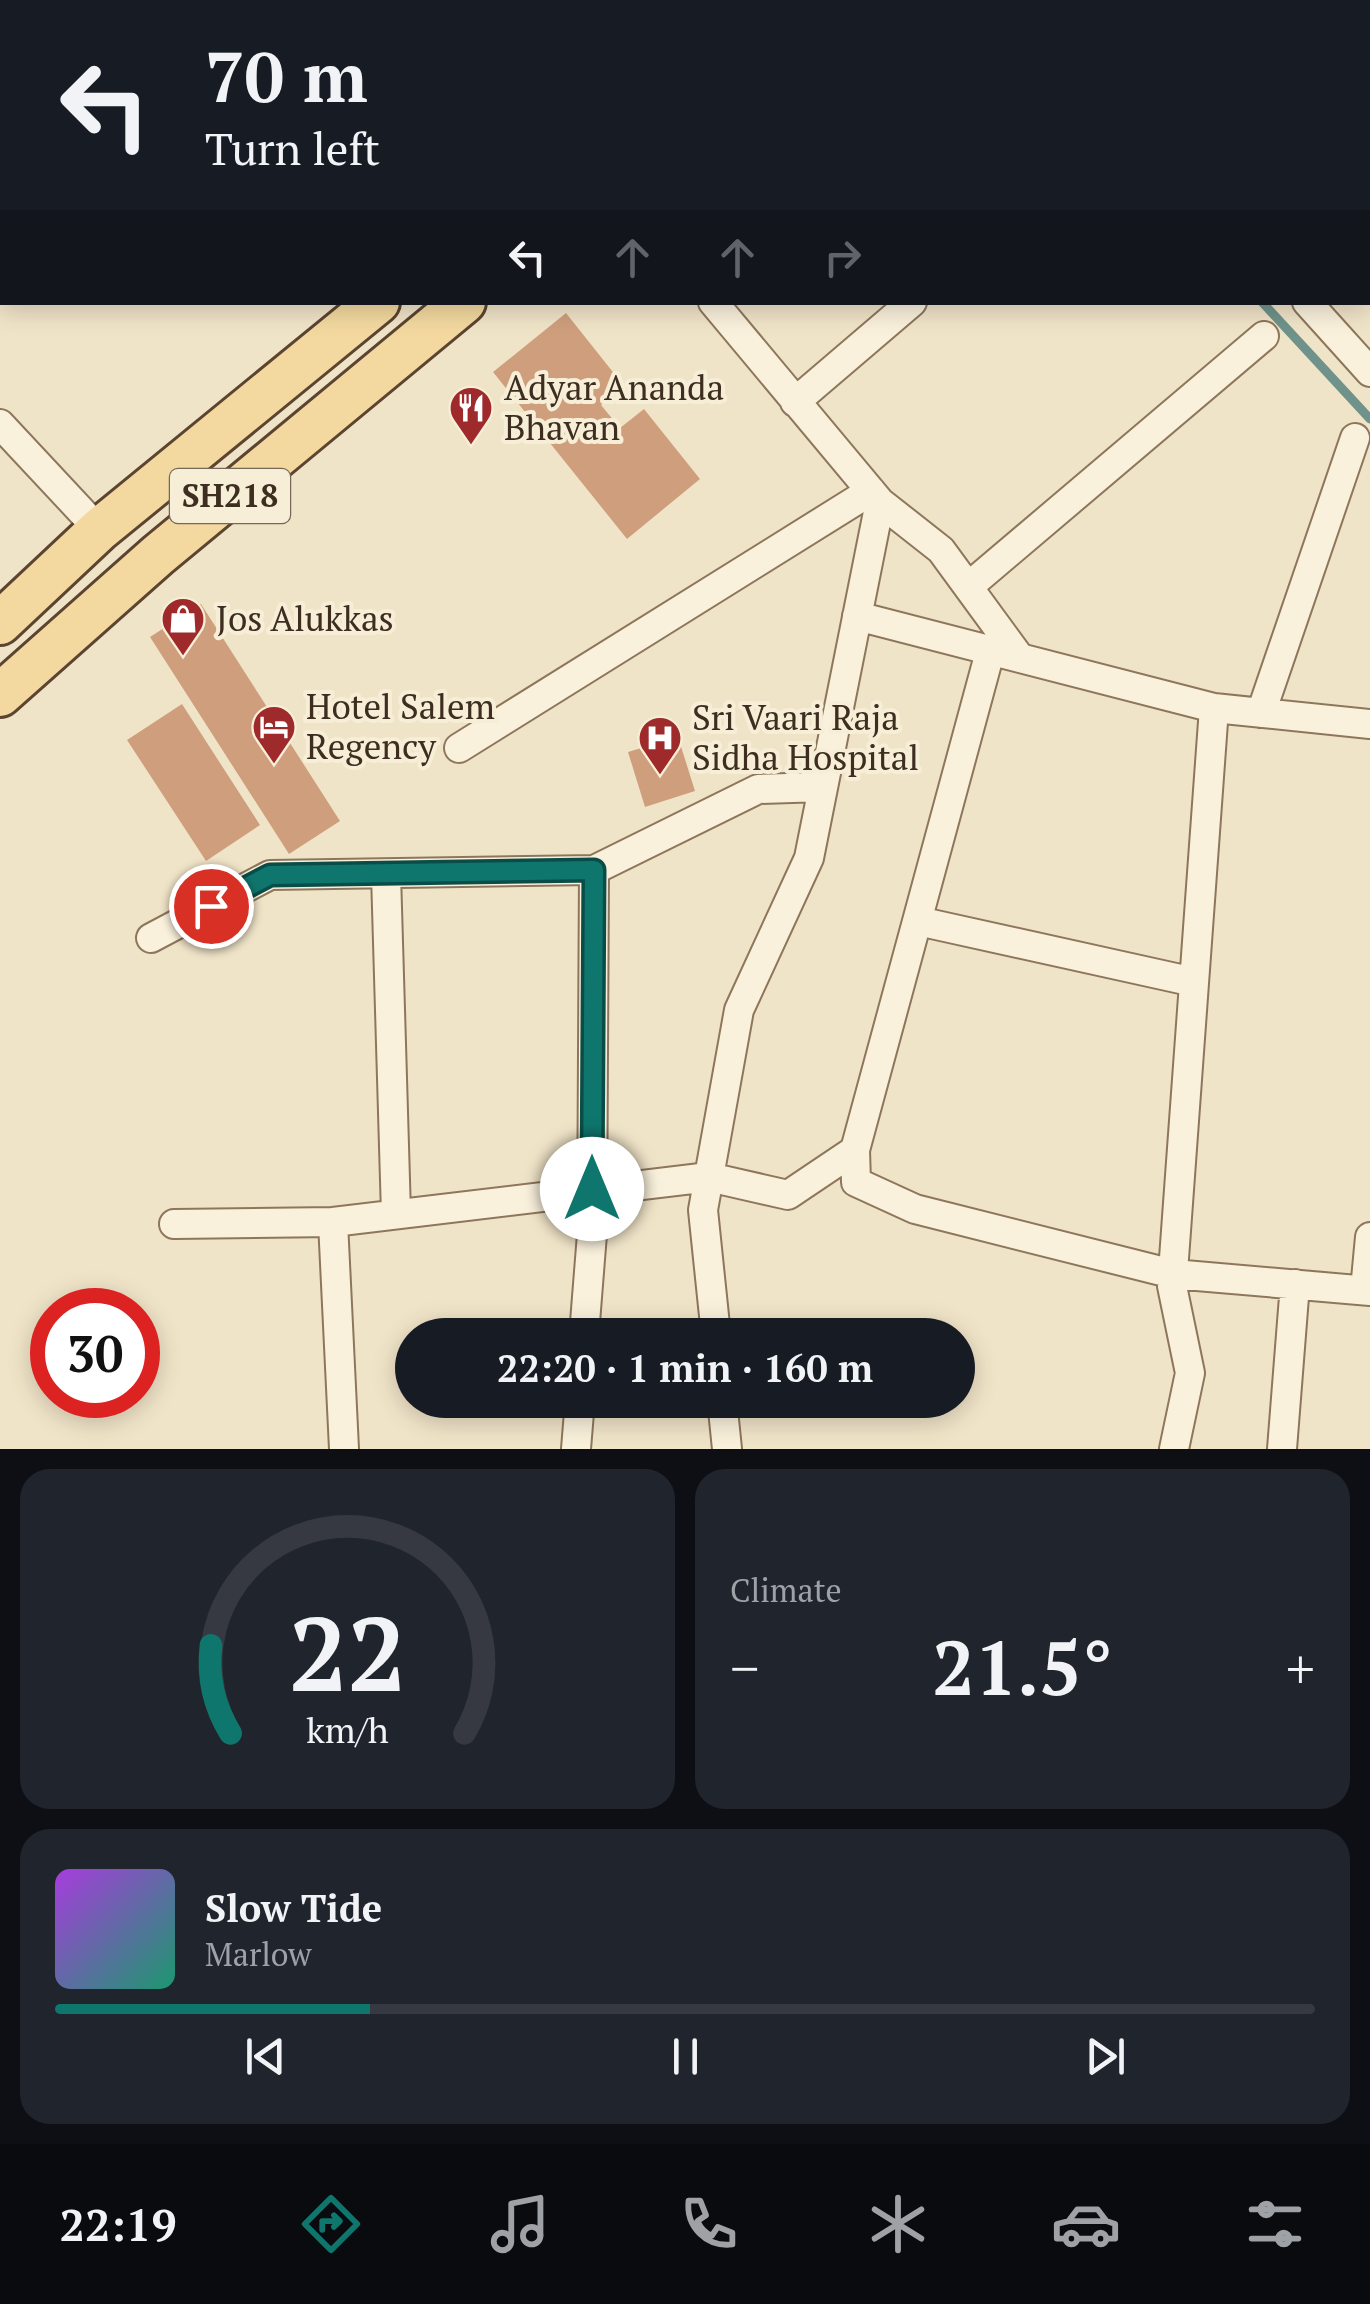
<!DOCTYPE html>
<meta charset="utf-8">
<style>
:root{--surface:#171b24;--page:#20242c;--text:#f1f3f6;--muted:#9ea1a6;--line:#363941;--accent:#0f766e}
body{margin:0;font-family:"PT Serif",serif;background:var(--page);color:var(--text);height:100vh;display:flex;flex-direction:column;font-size:38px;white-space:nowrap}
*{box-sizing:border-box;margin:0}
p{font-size:32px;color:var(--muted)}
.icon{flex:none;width:55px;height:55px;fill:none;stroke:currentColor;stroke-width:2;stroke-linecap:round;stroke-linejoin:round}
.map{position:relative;height:1449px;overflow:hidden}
.panel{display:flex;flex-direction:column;gap:20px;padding:20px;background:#0d0f14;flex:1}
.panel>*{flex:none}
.guide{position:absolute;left:0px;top:0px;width:1370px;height:305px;box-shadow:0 5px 25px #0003;background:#171b24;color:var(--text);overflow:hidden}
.speed{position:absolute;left:30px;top:1288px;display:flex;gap:20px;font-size:50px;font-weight:700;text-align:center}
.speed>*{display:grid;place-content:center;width:130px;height:130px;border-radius:50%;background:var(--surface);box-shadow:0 5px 25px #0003;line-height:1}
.speed .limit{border:15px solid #d22;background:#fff;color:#111}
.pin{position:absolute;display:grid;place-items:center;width:85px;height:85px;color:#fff;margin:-42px;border:5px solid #fff;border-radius:50%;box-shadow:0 2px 10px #0007}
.me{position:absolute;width:110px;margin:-55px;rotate:0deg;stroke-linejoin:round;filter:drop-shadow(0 0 8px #0008)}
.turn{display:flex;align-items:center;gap:35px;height:210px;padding:0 40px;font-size:45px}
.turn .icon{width:130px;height:130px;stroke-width:2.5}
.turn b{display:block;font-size:70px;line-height:85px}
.lanes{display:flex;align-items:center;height:95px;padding:0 40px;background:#0003;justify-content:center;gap:50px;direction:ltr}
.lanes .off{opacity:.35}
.big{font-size:75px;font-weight:700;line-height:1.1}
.panel .card{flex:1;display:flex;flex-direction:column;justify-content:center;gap:15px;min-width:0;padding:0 35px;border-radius:30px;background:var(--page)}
.panel .dial{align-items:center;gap:0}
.dial svg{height:260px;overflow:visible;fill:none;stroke:var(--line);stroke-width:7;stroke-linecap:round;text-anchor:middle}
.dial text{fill:var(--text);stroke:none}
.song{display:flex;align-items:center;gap:30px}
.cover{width:120px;height:120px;border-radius:15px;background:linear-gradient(135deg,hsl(280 70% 55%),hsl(160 70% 35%))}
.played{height:10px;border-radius:5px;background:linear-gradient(90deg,var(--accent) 25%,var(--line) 25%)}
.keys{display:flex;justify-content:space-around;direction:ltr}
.heat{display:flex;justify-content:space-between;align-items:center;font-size:55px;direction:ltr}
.panel .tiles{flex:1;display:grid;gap:20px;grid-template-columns:1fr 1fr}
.card:last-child{grid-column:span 2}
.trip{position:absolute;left:395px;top:1318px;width:580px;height:100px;border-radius:50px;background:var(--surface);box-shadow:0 5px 25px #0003;font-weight:700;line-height:100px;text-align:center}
.tab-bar{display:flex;height:160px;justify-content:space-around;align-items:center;background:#090b0e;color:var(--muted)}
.tab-bar .icon{width:70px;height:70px}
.tab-bar .on{color:var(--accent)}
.tab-bar b{font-size:45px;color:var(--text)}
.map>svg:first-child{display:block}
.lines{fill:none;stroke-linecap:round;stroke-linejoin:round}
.stream{stroke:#6f938a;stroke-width:9}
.building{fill:#cf9f7d}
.street-casing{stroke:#8d765c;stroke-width:32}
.primary-casing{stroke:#5b4430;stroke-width:48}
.street{stroke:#faf1dc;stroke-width:28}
.primary{stroke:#f3d9a0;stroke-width:42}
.route-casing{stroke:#0a4d48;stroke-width:25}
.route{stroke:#0f766e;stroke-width:18}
.labels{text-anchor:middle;stroke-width:8;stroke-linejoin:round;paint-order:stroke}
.shield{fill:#f7eed8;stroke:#756857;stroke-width:2.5}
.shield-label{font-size:32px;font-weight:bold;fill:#3d2e20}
.poi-label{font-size:35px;fill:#3d2e20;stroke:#f7eed8;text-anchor:start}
</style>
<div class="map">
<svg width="1370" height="1449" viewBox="0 0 1370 1449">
<rect width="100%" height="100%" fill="#f0e4c8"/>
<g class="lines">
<path class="stream" d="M804,0l4,2
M1262,302l108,117"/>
</g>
<path class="building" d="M566,313l58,73 -23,19 19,23 24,-19 56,70 -73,60 -134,-167z
M201,604l139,217 -51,33 -139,-217z
M182,704l78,121 -54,36 -79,-121z
M678,737l17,54 -50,16 -17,-55z"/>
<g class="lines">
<defs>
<path id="street" d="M472,0l4,2
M991,0l5,2
M713,302l167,200 -71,356 -70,152 -36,200 13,125
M1307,302l63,70
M795,402l117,-100
M0,424l99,106
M880,502l61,48 79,108
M968,587l296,-251
M857,616l357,92
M1261,713l94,-275
M459,748l412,-257
M386,874l10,340
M918,921l276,61
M151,938l119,-63 324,-5 164,-81 65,-2
M855,1150l135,-498
M174,1224l159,-2
M1365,1290l5,-53
M584,1335l8,-101 2,-364
M722,1400l5,49
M344,1449l-11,-227 376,-45 79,18 67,-45 1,32 59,27 258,65 197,17
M576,1449l4,-49
M1174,1449l16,-76 -18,-87 42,-578 156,16
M1282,1449l13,-165"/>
<path id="primary" d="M701,2l2,-2
M733,2l2,-2
M771,2l2,-2
M0,623l99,-93 279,-228
M0,695l158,-140 306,-253"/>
</defs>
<use href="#street" class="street-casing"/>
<use href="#primary" class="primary-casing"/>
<use href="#street" class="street"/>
<use href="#primary" class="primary"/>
</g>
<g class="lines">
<defs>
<path id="route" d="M211,906l59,-31 324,-5 -2,319"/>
</defs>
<use href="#route" class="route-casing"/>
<use href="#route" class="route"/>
</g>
<defs>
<symbol id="restaurant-pin" viewBox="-11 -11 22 30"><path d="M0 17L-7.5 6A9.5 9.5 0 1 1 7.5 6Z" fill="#9e2a2b" stroke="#f7eed8"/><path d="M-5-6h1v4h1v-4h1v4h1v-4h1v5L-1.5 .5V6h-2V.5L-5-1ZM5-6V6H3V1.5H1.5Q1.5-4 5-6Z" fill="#fff"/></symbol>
<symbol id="shop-pin" viewBox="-11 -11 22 30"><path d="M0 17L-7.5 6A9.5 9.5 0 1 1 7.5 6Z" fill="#9e2a2b" stroke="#f7eed8"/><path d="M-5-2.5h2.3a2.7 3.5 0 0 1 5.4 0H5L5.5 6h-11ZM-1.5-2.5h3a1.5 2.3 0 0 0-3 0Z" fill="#fff"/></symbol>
<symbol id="hotel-pin" viewBox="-11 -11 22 30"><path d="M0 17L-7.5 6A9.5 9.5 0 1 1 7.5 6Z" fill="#9e2a2b" stroke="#f7eed8"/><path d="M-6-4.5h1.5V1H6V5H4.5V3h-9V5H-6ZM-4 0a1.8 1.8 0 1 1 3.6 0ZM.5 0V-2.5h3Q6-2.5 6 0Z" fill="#fff"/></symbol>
<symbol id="hospital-pin" viewBox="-11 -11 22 30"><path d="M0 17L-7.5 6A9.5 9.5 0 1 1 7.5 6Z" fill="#9e2a2b" stroke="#f7eed8"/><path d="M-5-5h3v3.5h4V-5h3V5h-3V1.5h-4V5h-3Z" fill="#fff"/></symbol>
</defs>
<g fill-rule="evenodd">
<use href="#restaurant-pin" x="446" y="383" width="50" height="68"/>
<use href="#shop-pin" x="158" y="594" width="50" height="68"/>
<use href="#hotel-pin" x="249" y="702" width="50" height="68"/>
<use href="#hospital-pin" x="635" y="713" width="50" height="68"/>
</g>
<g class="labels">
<rect class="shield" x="170" y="469" width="120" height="54" rx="8"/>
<g class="shield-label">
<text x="230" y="507">SH218</text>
</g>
<g class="poi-label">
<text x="504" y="400">Adyar Ananda<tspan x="504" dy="40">Bhavan</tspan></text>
<text x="216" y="631">Jos Alukkas</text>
<text x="306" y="719">Hotel Salem<tspan x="306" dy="40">Regency</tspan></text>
<text x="692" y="730">Sri Vaari Raja<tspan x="692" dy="40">Sidha Hospital</tspan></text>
</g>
</g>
</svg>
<div class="speed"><div class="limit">30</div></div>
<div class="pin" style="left:211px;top:906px;background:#d93025"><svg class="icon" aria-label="arrive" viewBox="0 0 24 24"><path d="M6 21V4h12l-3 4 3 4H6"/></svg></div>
<svg class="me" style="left:592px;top:1189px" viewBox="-20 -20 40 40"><circle r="19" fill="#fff"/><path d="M0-13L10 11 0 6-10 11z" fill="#0f766e"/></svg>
<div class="trip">22:20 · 1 min · 160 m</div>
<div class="guide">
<div class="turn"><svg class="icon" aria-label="left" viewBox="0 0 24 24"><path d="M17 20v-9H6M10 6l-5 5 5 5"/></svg><div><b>70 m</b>Turn left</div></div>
<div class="lanes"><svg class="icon" aria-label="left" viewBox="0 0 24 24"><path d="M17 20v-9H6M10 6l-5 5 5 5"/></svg><svg class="icon off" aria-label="ahead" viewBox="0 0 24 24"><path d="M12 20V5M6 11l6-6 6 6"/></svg><svg class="icon off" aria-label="ahead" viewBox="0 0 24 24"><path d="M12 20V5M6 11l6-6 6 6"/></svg><svg class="icon off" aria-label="right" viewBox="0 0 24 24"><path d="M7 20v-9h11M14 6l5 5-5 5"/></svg></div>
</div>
</div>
<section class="panel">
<div class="tiles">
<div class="card dial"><svg viewBox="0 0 100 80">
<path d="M14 69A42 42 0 1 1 86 69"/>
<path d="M14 69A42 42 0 0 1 8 42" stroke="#0f766e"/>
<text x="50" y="56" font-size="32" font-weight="700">22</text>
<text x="50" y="72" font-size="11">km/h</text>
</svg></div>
<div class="card"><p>Climate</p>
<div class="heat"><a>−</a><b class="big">21.5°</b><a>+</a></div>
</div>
<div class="card">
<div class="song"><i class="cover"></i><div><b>Slow Tide</b><p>Marlow</p></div></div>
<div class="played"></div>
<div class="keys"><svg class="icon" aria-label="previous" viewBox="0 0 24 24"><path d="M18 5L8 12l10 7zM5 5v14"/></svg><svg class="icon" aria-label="pause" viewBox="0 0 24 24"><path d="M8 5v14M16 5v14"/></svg><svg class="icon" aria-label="next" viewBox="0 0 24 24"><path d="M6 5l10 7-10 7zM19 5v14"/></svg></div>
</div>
</div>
</section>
<nav class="tab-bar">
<b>22:19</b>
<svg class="icon on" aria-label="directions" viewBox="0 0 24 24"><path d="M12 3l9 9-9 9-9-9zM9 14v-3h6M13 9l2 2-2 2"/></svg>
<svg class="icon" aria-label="music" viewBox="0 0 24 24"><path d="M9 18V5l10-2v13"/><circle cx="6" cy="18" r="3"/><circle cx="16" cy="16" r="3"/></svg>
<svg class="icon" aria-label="phone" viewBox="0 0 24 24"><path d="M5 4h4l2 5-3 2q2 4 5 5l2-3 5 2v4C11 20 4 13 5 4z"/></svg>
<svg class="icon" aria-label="climate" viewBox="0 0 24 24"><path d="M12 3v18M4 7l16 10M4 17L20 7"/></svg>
<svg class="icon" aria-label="car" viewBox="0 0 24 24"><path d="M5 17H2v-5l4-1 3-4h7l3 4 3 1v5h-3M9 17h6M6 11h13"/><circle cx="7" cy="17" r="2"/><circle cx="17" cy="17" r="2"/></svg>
<svg class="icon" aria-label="filters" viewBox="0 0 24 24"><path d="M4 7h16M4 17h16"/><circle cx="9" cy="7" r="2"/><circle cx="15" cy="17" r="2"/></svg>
</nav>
